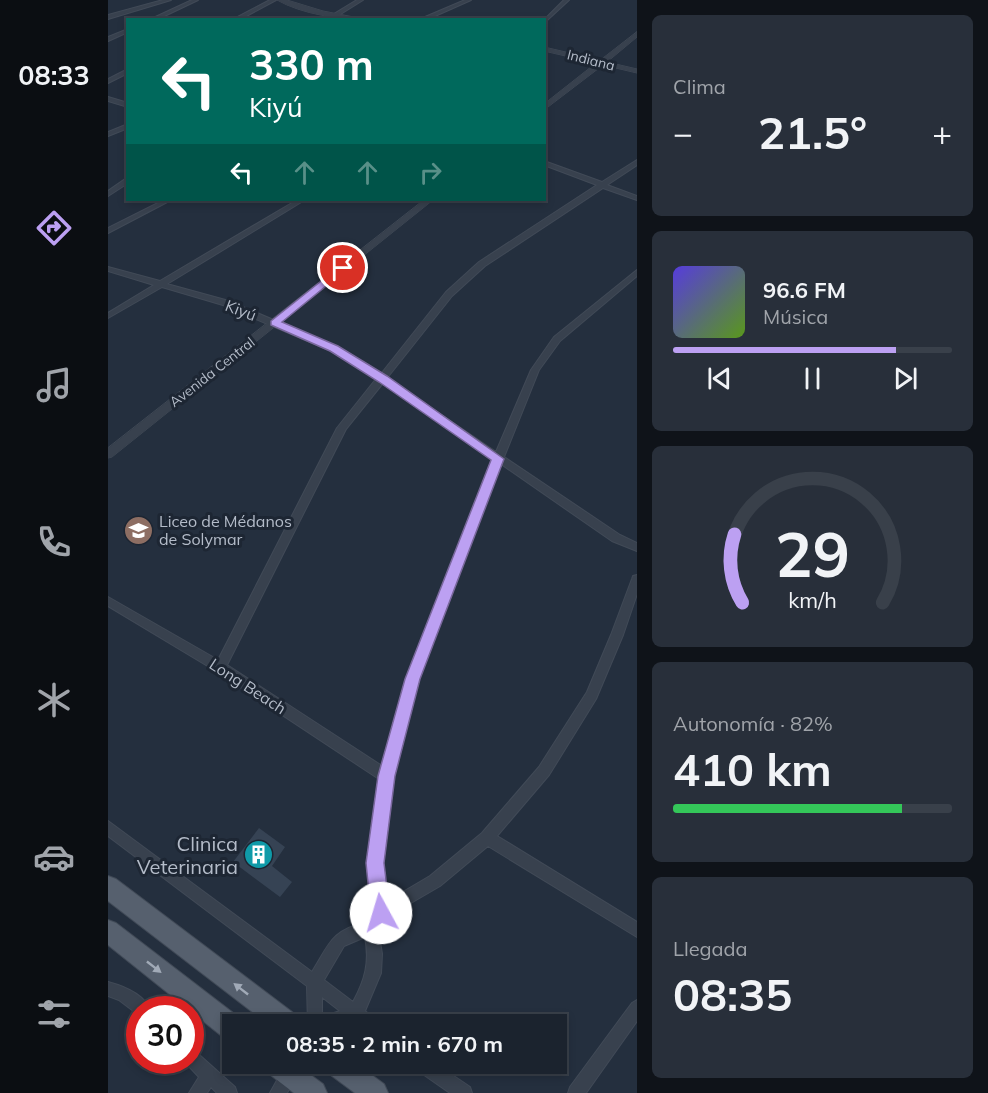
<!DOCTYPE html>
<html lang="es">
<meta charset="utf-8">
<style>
:root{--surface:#1b232e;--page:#282f3a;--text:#f1f3f6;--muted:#a0a4aa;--line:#39404a;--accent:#bca0f2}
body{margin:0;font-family:Mulish,sans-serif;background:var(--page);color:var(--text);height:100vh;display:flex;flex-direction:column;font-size:22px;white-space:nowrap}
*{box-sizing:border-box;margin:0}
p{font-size:20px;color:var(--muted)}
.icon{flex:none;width:33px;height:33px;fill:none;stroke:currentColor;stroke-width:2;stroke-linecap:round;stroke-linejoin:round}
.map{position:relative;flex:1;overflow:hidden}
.panel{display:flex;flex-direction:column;gap:15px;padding:15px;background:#0f1319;width:351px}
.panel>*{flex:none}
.hud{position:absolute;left:18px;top:18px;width:420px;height:183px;border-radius:0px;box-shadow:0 3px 9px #0003,0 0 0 2px var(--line);background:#00695c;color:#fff;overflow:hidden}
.speed{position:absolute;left:18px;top:996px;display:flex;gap:12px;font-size:30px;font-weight:700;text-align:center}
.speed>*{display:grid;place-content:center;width:78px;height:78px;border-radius:50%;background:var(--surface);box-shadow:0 3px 9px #0003,0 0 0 2px var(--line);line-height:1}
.speed .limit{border:9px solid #d22;background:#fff;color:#111}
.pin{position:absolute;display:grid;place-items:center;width:51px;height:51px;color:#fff;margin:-26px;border:3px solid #fff;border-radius:50%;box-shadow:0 2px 6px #0007}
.me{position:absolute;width:66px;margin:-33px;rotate:354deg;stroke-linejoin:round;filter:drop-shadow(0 0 4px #0008)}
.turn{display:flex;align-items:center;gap:21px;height:126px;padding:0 24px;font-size:27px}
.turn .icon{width:78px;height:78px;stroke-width:2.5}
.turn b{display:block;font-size:42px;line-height:51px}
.lanes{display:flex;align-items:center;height:57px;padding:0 24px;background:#0003;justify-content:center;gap:30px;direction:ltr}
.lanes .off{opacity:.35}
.big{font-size:45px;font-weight:700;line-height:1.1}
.panel .tile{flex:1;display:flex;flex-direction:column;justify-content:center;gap:9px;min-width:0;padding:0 21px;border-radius:9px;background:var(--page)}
.panel .dial{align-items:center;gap:0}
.dial svg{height:156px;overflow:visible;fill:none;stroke:var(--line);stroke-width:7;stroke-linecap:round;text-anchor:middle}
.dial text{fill:var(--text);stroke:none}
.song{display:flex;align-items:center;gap:18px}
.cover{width:72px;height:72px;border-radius:9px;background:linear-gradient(135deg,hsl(250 70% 55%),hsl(90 70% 35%))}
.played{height:6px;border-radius:3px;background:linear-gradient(90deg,var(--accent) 80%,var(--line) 80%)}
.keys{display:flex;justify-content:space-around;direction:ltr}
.heat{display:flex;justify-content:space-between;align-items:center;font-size:33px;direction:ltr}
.charge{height:9px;border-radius:4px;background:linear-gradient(90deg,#34c759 82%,var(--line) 0)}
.trip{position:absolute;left:114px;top:1014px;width:345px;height:60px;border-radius:0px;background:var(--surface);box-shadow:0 3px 9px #0003,0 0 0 2px var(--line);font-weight:700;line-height:60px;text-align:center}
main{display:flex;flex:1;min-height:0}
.menu{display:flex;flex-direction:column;width:108px;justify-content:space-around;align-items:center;background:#0b0e12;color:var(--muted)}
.menu .icon{width:42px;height:42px}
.menu .active{color:var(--accent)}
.menu b{font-size:27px;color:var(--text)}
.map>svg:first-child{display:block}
.building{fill:#364354}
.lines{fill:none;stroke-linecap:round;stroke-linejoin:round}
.minor-casing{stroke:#414a57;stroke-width:2}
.tertiary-casing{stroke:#414a57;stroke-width:1}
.primary-casing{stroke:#414a57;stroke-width:2}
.minor{fill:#38414e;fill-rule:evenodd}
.tertiary{fill:#38414e;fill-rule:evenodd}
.primary{fill:#56606e;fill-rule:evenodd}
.oneway{fill:#a1aab7}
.route{fill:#bca0f2;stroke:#7a689d;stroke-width:1.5}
.labels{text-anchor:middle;stroke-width:6;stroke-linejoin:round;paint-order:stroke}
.far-street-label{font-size:14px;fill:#b4bcc9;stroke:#1d2633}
.street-label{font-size:16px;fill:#b4bcc9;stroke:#1d2633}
.poi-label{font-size:16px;fill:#b4bcc9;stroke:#1d2633;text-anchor:start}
.near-poi-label{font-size:20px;fill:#b4bcc9;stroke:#1d2633;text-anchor:end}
</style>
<main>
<nav class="menu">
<b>08:33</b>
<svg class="icon active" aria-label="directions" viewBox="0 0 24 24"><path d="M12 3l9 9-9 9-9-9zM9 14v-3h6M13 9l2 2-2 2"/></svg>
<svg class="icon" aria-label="music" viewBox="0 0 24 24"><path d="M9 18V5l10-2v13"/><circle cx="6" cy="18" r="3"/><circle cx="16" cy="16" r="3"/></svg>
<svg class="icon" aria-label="phone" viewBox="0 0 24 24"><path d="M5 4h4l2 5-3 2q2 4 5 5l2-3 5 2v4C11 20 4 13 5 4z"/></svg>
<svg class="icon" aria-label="climate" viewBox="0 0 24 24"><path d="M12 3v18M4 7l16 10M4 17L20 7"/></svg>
<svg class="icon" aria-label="car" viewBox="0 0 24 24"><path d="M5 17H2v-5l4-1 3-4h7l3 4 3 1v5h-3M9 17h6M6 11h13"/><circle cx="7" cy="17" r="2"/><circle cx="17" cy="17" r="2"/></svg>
<svg class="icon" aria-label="filters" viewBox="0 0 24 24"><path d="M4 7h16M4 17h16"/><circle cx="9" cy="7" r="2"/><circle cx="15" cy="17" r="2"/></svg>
</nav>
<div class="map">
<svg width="529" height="1093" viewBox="0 0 529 1093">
<rect width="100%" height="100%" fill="#242f3e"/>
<path class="building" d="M151,828l26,19 -13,19 20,16 -12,15 -47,-35z"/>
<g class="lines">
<defs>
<path id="minor" d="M55,0h8l-63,19v-4z
M84,0h6l-42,20h-7z
M162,0h6l-37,20h-7z
M249,0h6l-32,20h-7z
M357,0h6l-45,20h-8z
M456,0h5l-25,23v-3z
M20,29v3l-20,9v-4z
M20,69v4l-20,10v-4z
M0,97l20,6v4l-20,-6z
M20,124v4l-20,8v-4z
M529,160v5l-30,20 30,11v4l-34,-12 -118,78 -33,30 -65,82 109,74 35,-82 23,-33 83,-67v6l-77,65 -21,29 -35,87 116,78 17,8v8l-25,-10 -111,-77 -83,215 -26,97 -10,87 4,39 44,-26 52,-43 57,-66 48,-75 24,-57 21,-56 1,-3 4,-1v19l-14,41 -27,64 -47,76 -52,61 140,86v15l-149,-91 -48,40 -55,32 -7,11 4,25 -1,19 -16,38 10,8 2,5h-19l-4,-3 -10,3h-36l-1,-38 -199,-150v-15l204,151c18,-29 19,-41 54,-50l7,-10 -5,-49 11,-84 -163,-108 -108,-65v-9l110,63 119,-232 39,-49 -45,-28 -108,-46 -61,-18 -54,31v-5l46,-28 -46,-14v-4l52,14 137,-81h7l-1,1 -136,83 62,17 108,46 44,27 65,-82 33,-30 118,-77 -53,-20v-4l58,21zM275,383l110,76 -87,220 -24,87 -155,-101 119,-236zM257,937c5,25 0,43 -12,65l-29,-22 20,-34zM214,997l18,14 -18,6z
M20,177v6l-20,13v-5z
M56,200h7l-63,33v-5z
M0,982c15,4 36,12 42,28h-10v6l-21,-16 -11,-4z
M529,1000v21l-51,72h-18l2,-6 62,-84z
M82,1050l6,2 39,35 2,6h-20l-6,-6 -4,6h-18l10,-16 -16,-17h7z
M178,1064h16l-15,29h-17z
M307,1064h21l34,23 2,6h-22l-33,-23z"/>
<path id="tertiary" d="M169,0h10l36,11 46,9c-28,0 -68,-6 -92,-20z
M529,32v5l-30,25 30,7v4l-34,-8 -59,45v-6l52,-41 -52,-12v-4l56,13z
M316,200h9l-321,257 -4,1v-10z"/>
<path id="primary" d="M0,876l8,3 180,136 3,9h-31l-160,-123z
M0,920l8,3 125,96 2,5h-11v16l-9,-3 -115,-92z
M157,1064h31l27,20 4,9h-33l-26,-20z
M217,1064h32l27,20 4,9h-33l-27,-20z"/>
</defs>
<use href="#minor" class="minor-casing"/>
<use href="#tertiary" class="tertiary-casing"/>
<use href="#primary" class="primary-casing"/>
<use href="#minor" class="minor"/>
<use href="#tertiary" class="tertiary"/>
<use href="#primary" class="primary"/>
</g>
<defs><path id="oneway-solid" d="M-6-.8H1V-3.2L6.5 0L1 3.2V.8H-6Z" transform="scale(1.5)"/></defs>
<g class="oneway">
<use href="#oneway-solid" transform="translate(46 967) rotate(38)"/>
<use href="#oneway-solid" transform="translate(133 989) rotate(-142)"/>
</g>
<path class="route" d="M232,266l8,2 -66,54 56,24 49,30 117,83 -84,220 -25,97 -11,87 6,50 -3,7 -6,2 -7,-2 -3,-7 -5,-50 12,-87 27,-97 86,-219 -112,-78 -49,-31 -59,-26v-4z"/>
<defs>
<symbol id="school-disc" viewBox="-11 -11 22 22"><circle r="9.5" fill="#8d6e63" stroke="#1d2633"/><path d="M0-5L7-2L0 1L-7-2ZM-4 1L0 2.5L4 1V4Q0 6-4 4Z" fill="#fff"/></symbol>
<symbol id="building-disc" viewBox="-11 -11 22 22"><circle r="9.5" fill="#0f9aa8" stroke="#1d2633"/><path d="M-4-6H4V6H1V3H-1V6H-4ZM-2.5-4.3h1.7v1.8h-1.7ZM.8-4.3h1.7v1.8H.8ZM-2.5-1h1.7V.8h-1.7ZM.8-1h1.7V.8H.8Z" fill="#fff"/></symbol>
</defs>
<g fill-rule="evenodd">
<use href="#school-disc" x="14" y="514" width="33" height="33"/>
<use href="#building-disc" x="134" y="838" width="33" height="33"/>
</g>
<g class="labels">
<g class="far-street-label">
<text transform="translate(483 60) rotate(14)" y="5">Indiana</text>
<text transform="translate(104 372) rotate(-38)" y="5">Avenida Central</text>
</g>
<g class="street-label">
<text transform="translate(133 310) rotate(21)" y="6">Kiyú</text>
<text transform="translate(140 686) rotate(33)" y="6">Long Beach</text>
</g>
<g class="poi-label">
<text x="51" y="527">Liceo de Médanos<tspan x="51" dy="18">de Solymar</tspan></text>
</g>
<g class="near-poi-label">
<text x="130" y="851">Clinica<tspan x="130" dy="23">Veterinaria</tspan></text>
</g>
</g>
</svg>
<div class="speed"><div class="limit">30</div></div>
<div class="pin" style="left:235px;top:268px;background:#d93025"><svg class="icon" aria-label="arrive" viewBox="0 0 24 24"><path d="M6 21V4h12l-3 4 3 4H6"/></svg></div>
<svg class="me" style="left:273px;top:913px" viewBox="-20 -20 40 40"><circle r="19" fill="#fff"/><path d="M0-13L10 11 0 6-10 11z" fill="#bca0f2"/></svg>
<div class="trip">08:35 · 2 min · 670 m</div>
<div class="hud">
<div class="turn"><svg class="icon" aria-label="left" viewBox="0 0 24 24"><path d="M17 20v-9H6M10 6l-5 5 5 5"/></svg><div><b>330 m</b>Kiyú</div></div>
<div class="lanes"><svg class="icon" aria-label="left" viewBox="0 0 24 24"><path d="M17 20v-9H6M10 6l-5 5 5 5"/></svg><svg class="icon off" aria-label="ahead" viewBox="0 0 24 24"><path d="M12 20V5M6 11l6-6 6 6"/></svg><svg class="icon off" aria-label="ahead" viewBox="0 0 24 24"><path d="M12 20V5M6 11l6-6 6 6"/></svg><svg class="icon off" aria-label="right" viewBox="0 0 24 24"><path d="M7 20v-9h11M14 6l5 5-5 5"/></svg></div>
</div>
</div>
<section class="panel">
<div class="tile"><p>Clima</p>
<div class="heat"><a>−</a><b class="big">21.5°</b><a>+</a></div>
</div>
<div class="tile">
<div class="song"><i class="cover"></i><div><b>96.6 FM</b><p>Música</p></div></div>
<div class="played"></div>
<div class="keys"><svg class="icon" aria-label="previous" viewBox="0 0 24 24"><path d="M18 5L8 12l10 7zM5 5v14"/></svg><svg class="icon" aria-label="pause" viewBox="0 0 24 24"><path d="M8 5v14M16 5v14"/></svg><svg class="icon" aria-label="next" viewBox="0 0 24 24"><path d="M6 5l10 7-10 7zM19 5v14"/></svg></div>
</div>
<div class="tile dial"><svg viewBox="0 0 100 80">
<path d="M14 69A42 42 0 1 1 86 69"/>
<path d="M14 69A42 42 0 0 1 10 34" stroke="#bca0f2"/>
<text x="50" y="56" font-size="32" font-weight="700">29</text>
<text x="50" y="72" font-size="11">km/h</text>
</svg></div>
<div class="tile"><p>Autonomía · 82%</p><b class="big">410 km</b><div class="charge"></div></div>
<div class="tile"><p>Llegada</p><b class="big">08:35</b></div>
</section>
</main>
